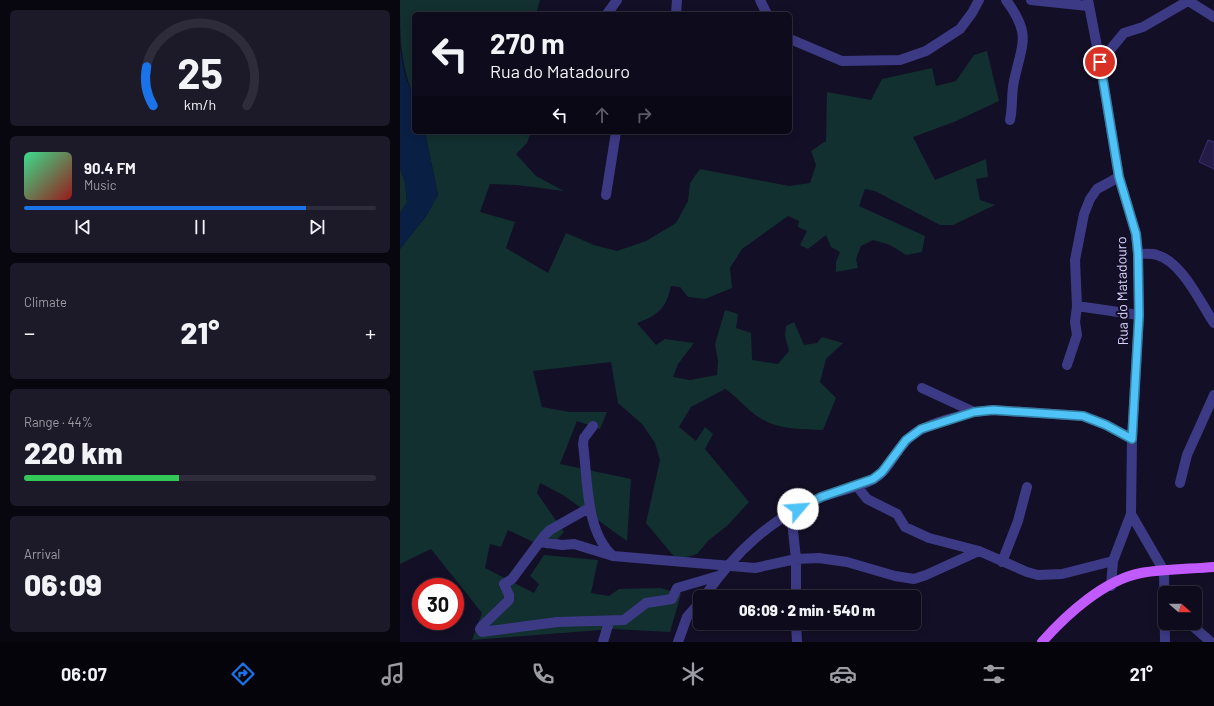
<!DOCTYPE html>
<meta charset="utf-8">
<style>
:root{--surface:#0e0b1c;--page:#1c1929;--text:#f1f3f6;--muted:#9b9ba3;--line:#2e2b3b;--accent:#1a73e8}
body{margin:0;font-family:Barlow,sans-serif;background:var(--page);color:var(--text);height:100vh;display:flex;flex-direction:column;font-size:15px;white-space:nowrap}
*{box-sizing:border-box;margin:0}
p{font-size:13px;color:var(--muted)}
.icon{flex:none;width:22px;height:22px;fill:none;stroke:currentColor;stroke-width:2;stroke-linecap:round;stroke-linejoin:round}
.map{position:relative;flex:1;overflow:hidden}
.panel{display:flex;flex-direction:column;gap:10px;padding:10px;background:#08060f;width:400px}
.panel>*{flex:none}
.hud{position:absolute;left:12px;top:12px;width:380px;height:122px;border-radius:6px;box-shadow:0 2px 10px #0003,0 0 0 1px var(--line);background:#0e0b1c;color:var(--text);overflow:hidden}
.needle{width:26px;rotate:110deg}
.tools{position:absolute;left:758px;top:586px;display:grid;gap:8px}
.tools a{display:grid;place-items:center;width:44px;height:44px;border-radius:6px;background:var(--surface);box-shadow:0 2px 10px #0003,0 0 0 1px var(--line);font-size:20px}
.speed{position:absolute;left:12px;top:578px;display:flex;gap:8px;font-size:20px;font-weight:700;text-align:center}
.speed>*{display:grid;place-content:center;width:52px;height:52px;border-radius:50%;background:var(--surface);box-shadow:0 2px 10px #0003,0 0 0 1px var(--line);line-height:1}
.speed .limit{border:6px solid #d22;background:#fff;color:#111}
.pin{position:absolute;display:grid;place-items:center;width:34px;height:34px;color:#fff;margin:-17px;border:2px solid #fff;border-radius:50%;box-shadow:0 1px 4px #0007}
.me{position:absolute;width:44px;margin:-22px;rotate:63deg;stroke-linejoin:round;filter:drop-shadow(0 0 3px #0008)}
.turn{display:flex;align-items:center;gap:14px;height:84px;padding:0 12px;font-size:18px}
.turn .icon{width:52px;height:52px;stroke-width:2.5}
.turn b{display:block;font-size:28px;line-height:34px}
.lanes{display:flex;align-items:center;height:38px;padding:0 12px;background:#0003;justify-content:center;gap:20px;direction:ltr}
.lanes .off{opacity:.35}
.big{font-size:30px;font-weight:800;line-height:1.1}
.panel .card{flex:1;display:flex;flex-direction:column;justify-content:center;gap:6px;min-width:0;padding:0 14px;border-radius:6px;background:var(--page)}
.panel .dial{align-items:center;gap:0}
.dial svg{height:104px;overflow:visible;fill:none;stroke:var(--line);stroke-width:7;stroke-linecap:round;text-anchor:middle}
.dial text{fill:var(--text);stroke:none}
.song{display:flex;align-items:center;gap:12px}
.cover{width:48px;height:48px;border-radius:6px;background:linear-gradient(135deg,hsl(150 70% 55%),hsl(0 70% 35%))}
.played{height:4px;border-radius:2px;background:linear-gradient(90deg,var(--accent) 80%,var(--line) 80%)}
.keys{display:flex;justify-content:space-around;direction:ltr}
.heat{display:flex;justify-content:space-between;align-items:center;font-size:22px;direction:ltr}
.charge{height:6px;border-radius:3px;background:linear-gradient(90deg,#34c759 44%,var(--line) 0)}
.trip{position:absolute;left:293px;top:590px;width:228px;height:40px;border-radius:6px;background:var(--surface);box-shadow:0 2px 10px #0003,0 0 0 1px var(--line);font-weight:800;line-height:40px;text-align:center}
.tabs{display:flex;height:64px;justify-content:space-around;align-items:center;background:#06040b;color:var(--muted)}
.tabs .icon{width:28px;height:28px}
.tabs .current{color:var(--accent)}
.tabs b{font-size:18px;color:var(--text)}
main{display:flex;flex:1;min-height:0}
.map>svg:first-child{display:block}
.green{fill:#12302f}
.water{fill:#0a1f44}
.building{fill:#241b47;stroke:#3b2d73}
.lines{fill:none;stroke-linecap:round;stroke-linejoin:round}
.minor{stroke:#3d3a85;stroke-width:10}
.major{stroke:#c25bff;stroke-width:10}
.route-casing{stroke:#337fa1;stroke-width:10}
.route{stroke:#4fc3f7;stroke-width:7}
.labels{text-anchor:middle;stroke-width:4;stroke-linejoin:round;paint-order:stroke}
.street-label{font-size:14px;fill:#d9d4ff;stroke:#130f26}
</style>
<main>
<section class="panel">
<div class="card dial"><svg viewBox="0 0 100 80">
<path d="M14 69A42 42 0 1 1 86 69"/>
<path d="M14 69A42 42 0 0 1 9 39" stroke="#1a73e8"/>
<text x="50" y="56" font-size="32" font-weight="700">25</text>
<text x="50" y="72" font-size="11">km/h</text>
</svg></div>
<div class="card">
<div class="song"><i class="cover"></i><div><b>90.4 FM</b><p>Music</p></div></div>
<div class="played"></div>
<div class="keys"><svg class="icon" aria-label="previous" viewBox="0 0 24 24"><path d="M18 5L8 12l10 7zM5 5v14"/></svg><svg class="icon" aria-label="pause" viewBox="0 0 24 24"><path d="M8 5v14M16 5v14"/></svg><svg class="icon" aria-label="next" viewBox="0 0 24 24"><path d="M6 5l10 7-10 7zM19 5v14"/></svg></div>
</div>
<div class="card"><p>Climate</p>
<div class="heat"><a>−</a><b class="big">21°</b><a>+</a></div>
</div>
<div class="card"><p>Range · 44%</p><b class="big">220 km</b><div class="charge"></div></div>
<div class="card"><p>Arrival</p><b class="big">06:09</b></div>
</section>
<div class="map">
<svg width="814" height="642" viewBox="0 0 814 642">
<rect width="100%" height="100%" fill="#130f26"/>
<path class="green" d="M0,0h140l-3,11 7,3h-130v84c-14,-38 -14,-59 -14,-98z
M587,51l12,50 -45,21 -41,15 22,43 51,-21 2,18 -12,2 4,21 15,5 -42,20h-13l-65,-34 -10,-2 -6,17 66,30 -3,16 -16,3 -16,-10 -17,-5 -12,6 -5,13 2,9 -22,4v-10l4,-10 -9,-5 -5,-12 -18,14 -8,-4 7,-14 -9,-4 1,-6 -11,-5 -46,33 -12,19 2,20 -27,11 -17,-2 -8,-10 -9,-1c-5,22 -12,29 -34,37l19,22 9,-6 29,4 -16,21 -5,13 17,3 27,-5 1,-14 -3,-17 10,-34 13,4 -2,14 15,5 1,27 26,4 11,-13 -4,-15 1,-10 8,-4 10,23 13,-2 5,-6 21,6 -17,16 -6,23 16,16 -13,32c-25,-1 -50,0 -70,-17 -10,-8 -17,-17 -28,-24l-34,18 -12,20 17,14 9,-14 8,7 -8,15 44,53 -21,23 -19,15 -12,14 -20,6 -31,-37 14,-63 -5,-17 -13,-19 -24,-21 -7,-41 -78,9 9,36 28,5h37l-7,17 -23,-8 -17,43 71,15 -4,62 -64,-46 -23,-12 -3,10 27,39 -16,17 -40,-19 -7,17 -11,-3 -5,24 49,25 5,-9 -9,-8 14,-21 54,5 -7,33 18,3 10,-7 42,-1 20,6 -11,38 -57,-3 -141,11 10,-27 -51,-64 -31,15v-315l26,-33 12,-21 -13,-63h106l-4,11 -11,11 20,22 28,15 -47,-6 -27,-1 -10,28 35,10 -9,26 42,25 18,-40 28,12 23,6 29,-10 30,-18 12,-22 2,-18 10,-14 89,17 21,-3 6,-18 -5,-14 15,-10 1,-49 44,8 11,-21 50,-11 4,18 20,-5 18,-26z
M0,168l5,14 2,21 -7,10z"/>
<path class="water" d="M0,49l5,26 9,23v34h11l13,63 -12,21 -26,33v-36l7,-10 -2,-21 -5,-14z"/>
<path class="building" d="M808,140l6,2v27l-15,-7z"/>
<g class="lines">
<path class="minor" d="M360,0l7,14
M606,0c26,35 16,43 8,81 -3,13 -1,26 -4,39
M631,0l57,6
M688,0l12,62 19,115 17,57 2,20 1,61 -7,124 -1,75 -18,47 -2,25
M787,0l27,17
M207,14l10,-14
M276,14l1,-14
M390,39l52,22 58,-1 26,-9 34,-22 12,-16 7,-13
M700,62l24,-29 19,-6 45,-26
M206,195l10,-63
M738,254c6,0 13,-1 19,1 25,7 43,47 57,68
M677,306l62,9
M667,365l10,-30 -2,-13 2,-16 -2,-46 9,-46 6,-15 7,-10 22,-12
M522,388l52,24 19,-2 90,6 24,9 25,14
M193,426l-9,12 -1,6c5,35 2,87 30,112l142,12 41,-9 23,-1 28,4 48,14 19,3 12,-4 53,-24
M780,483l7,-28 27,-60
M456,485l11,14 30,15 8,13 24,11 50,13 48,21 11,3 24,-1 51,-13
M189,508l-39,22 -6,6 -32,43 -8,5 5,11v5l-27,26 -2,3 2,3 75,-10 67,-2 22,-17 26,-4 5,-11 41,-12
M391,512l5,47v38
M731,514l33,57 1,71
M140,542l22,3 12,-1 39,12
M602,562l16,-41 9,-34
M304,597c32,-46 66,-78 118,-100 17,-7 37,-9 52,-18 15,-9 21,-28 33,-39 17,-17 44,-21 67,-28
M396,623l1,19
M789,623l22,19
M203,642l6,-20
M278,642l9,-25 13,-15"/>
<path class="major" d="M642,642c24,-27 62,-62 99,-69 24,-4 49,-4 73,-6"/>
</g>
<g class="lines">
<defs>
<path id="route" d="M398,509l23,-12 52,-18 9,-7 24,-32 15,-11 53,-17 19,-2 90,6 23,9 26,14 7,-124 -1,-61 -2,-20 -17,-57 -19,-115"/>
</defs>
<use href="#route" class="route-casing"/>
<use href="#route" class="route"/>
</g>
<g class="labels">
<g class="street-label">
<text transform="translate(722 291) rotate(-91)" y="5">Rua do Matadouro</text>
</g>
</g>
</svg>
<div class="tools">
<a><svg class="needle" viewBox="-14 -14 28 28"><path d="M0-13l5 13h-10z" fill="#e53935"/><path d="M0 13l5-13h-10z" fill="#9b9ba3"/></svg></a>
</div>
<div class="speed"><div class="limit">30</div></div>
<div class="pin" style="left:700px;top:62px;background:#d93025"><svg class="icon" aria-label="arrive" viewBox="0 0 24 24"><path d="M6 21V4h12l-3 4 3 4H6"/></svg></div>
<svg class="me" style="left:398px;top:509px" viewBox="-20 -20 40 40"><circle r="19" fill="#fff"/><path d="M0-13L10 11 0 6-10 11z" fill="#4fc3f7"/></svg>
<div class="trip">06:09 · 2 min · 540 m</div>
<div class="hud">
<div class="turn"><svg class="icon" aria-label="left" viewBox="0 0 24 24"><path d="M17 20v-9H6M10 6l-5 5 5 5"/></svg><div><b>270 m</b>Rua do Matadouro</div></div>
<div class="lanes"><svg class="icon" aria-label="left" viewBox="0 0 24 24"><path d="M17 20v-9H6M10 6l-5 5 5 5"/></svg><svg class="icon off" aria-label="ahead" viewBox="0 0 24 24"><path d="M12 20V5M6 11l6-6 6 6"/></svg><svg class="icon off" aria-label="right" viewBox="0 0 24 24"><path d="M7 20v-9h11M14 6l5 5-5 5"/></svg></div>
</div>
</div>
</main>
<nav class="tabs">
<b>06:07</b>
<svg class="icon current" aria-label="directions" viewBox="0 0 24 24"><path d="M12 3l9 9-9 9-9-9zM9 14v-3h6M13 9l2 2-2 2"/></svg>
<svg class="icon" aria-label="music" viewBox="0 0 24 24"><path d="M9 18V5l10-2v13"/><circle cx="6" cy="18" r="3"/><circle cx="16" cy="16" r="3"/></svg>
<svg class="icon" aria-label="phone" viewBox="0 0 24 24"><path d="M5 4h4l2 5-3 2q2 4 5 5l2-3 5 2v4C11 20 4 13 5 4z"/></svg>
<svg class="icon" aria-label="climate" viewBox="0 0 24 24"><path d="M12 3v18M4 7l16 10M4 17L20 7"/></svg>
<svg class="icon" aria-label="car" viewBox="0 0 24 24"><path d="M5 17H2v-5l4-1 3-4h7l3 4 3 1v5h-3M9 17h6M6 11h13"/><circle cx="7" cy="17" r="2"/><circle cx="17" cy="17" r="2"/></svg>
<svg class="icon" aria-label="filters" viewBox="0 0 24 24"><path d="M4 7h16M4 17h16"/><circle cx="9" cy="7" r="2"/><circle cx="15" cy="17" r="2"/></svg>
<b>21°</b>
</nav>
